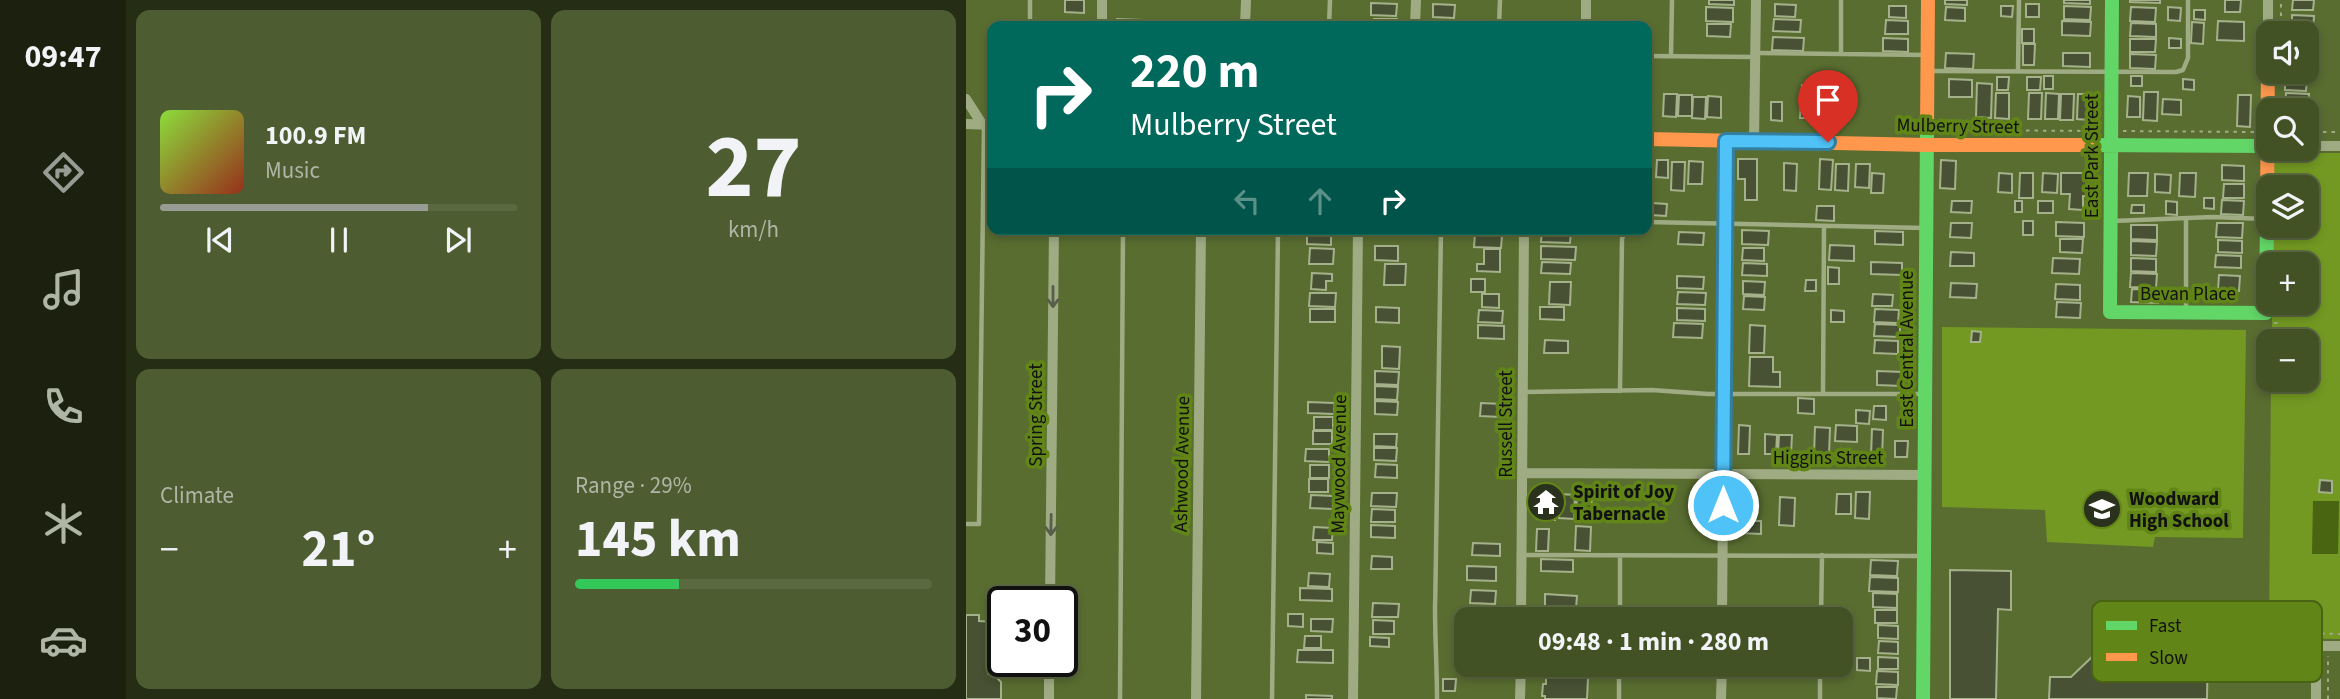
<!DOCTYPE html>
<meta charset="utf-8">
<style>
:root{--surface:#435224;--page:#4d5c31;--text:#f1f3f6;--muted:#afb6a6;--line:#5b6941;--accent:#979c94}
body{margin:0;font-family:"Source Sans 3",sans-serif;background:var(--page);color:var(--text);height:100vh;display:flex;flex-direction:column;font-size:26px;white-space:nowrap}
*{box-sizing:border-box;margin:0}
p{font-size:23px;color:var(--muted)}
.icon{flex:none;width:38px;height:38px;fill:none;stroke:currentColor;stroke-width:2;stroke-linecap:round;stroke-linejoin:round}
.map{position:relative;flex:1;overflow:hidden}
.details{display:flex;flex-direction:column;gap:10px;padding:10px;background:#252d14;width:840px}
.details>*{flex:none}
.hud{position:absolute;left:21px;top:21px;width:665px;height:214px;border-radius:14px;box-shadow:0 4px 10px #0003,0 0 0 2px var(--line);background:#00695c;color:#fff;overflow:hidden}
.tools{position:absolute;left:1290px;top:21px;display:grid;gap:14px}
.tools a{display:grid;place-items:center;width:63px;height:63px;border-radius:14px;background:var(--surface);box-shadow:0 4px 10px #0003,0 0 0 2px var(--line);font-size:35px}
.speed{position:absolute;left:21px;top:586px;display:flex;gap:14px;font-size:35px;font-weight:700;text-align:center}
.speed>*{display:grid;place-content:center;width:91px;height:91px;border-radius:50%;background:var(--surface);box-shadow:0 4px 10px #0003,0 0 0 2px var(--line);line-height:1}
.speed .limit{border:4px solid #111;border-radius:10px;background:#fff;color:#111}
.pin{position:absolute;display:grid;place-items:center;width:60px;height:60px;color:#fff;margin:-72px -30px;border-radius:50% 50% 50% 0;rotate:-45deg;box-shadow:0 0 7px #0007}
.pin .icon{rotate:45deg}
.me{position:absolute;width:77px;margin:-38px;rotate:0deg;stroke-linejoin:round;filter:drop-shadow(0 0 5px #0008)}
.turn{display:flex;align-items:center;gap:24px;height:147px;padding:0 28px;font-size:32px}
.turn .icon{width:91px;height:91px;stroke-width:2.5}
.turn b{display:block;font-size:49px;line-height:60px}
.lanes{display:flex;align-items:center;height:66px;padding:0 28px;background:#0003;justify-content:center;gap:35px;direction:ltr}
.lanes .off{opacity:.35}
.big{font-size:52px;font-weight:700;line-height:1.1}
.details .tile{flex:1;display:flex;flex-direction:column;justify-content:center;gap:10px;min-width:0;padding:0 24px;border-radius:14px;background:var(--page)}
.details .dial{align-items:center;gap:0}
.dial b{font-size:91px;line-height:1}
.song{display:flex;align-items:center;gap:21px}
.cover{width:84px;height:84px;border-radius:10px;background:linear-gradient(135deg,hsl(90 70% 55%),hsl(10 70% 35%))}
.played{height:7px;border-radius:4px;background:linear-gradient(90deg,var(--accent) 75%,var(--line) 75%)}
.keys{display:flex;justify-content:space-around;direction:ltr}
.heat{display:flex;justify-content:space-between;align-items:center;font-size:38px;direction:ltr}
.charge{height:10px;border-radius:5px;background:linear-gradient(90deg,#34c759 29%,var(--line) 0)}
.details .tiles{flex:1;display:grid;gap:10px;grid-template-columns:repeat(2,1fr)}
.trip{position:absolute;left:488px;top:607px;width:399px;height:70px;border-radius:14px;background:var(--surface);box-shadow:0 4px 10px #0003,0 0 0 2px var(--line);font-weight:700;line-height:70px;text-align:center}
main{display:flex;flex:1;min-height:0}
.tabs{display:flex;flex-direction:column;width:126px;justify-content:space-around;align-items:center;background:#1b210e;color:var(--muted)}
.tabs .icon{width:49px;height:49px}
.tabs .on{color:var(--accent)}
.tabs b{font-size:32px;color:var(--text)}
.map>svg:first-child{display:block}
.green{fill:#739922}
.water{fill:#496512}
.building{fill:#485133;stroke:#a4b18b;stroke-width:2}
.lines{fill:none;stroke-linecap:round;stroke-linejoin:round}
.path{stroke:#9fac83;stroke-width:2;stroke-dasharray:3.5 5;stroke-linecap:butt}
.lane{stroke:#9fac83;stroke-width:4.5}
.street{stroke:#9fac83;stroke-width:10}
.fast{stroke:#63d668;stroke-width:14}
.slow{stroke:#ff974d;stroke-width:14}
.oneway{stroke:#585e4a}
.route-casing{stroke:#337fa1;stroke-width:18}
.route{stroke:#4fc3f7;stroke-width:12}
.labels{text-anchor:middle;stroke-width:7;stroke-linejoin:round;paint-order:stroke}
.street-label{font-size:19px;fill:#111;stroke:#618617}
.poi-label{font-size:19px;font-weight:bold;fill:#111;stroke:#618617;text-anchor:start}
.key{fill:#618617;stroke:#496315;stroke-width:2}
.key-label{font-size:19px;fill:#111}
</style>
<main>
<nav class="tabs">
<b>09:47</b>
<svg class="icon on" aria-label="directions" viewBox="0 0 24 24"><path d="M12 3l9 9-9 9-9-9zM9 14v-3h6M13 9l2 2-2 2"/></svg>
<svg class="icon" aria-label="music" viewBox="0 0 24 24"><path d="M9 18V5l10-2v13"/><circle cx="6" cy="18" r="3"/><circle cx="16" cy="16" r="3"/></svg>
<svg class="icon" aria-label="phone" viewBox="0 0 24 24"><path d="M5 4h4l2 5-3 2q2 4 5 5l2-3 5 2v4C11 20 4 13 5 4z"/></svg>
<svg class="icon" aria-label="climate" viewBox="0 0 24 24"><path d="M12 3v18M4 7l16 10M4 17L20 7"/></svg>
<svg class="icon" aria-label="car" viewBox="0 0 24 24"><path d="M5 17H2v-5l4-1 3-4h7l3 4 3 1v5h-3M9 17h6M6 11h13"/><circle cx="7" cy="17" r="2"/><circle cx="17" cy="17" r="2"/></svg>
</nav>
<section class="details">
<div class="tiles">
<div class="tile">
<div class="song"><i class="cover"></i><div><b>100.9 FM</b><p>Music</p></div></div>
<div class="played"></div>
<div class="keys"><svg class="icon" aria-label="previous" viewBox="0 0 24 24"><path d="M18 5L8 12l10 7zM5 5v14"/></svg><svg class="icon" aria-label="pause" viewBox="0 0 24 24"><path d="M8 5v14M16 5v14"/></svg><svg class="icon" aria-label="next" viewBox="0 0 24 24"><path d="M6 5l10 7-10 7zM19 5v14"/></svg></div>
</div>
<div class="tile dial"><b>27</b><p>km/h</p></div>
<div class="tile"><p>Climate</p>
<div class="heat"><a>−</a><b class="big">21°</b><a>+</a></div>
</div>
<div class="tile"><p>Range · 29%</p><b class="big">145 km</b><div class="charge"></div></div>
</div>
</section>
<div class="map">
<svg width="1374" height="699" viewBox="0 0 1374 699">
<rect width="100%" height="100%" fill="#596d30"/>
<path class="green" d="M1307,153h67v486l-71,-1 2,-258h35v-39h-34v-38h34v-39h-34l1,-38h33v-39h-33z
M976,327l304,3 -3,208 -88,-1 -2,10 -106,-5 -2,-32 -103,-3z"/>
<path class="water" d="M1347,501h26l-1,53h-26z"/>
<path class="building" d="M99,0h19v13l-19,-1z
M743,0h25v5l-25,-1z
M979,0h22v5l-22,-1z
M1098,0h26v4l-26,-1z
M1164,0h30v3l-30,-1z
M1259,0h16l-1,12h-15z
M1327,0h21l-1,10h-21z
M405,3l26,1 -1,12 -25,-1z
M467,4l22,1 -1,13 -21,-1z
M809,4l21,1 -1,12 -20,-1z
M1060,4h13v13h-13z
M923,6h17v12l-17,-1z
M1035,6h12l-1,11 -11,-1z
M1098,6l27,1 -1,13 -26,-1z
M740,7l27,1v14l-27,-1z
M980,7l19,1v13l-20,-1z
M1165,7l25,1 -1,14 -25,-1z
M1202,7l13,1 -1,13 -12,-1z
M1228,10h11v10l-11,-1z
M1326,15l22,1 -1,14 -21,-1z
M151,19l27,1v6h-27z
M408,19h23v7h-24z
M808,19l27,1 -1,12 -27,-1z
M468,20l26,1 -1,5h-25z
M920,20l22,1v13h-23z
M1096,21l29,1 -1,14 -28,-1z
M1252,21l26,1v19l-27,-1z
M640,22l25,1 -1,3h-24z
M1226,22l12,1 -1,21 -12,-1z
M1165,23l25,1v13l-26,-1z
M741,24h24l-1,13 -23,-1z
M1056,29h12v14h-12z
M807,37l31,1 -1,13 -31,-1z
M917,38l25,1v13l-25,-1z
M1203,38l12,1v9h-12z
M1164,39h26l-1,13h-25z
M1057,44h12l-1,21h-11z
M980,53l28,1 -1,15 -28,-1z
M1097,53h27v14l-27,-1z
M1340,53l11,1v13h-11z
M1164,54l26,1 -1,14 -25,-1z
M1078,76h9v13h-9z
M1165,76h11v10h-11z
M1031,77h12l-1,13h-11z
M1061,77h14l-1,13h-13z
M1319,77l22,1 -1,13 -21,-1z
M983,79l23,1v17h-23z
M1217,79l11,1v10l-11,-1z
M1011,83l15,1 -1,34 -15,-1z
M836,85l12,1 -1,32h-13z
M852,85l12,1 -1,32h-13z
M1178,92h14l-1,29 -14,-1z
M1030,93h13v26l-14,-1z
M1063,93h13l-1,26h-13z
M1080,93l13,1 -1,25h-13z
M1320,93l23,1 -1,15 -23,-1z
M698,94h13l-1,23 -13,-1z
M1095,94h13l-1,26h-13z
M1112,94h13l-1,26 -13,-1z
M713,95h13v21h-14z
M1272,95h13l-1,32 -13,-1z
M742,96l13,1v21l-14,-1z
M1162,96l12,1v20h-13z
M727,97h13l-1,22 -13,-1z
M1197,99l18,1v15l-19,-1z
M805,102h11v19l-11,-1z
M772,159h19v41h-12v-21h-7z
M854,159l13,1 -2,30 -12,-1z
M691,160h11v18l-12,-1z
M975,160l15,1 -1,28 -15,-1z
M723,161l14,1 -1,22h-14z
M706,162h13l-1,29 -13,-1z
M818,163l13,1 -1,27 -12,-1z
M870,164h13l-1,27 -13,-1z
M890,164h14l-1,24 -14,-1z
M1256,165l22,1v15l-22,-1z
M906,173l12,1 -1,19h-12z
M1033,173l13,1v19l-14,-1z
M1054,173h13v25h-14z
M1077,173l15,1 -1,19 -15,-1z
M1095,173h27v23h-5v14l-14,-1 1,-15h-9z
M1163,173h19l-1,23h-19z
M1214,173h16l-1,24 -16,-1z
M1189,174l16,1 -1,18 -15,-1z
M1258,184h20v14h-21z
M1238,198h10v11l-10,-1z
M1256,200l22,1 -1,14 -22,-1z
M986,201h20l-1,12 -20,-1z
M1049,201h7v11h-7z
M1072,201h15v12h-15z
M1200,201l11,1v13l-11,-1z
M685,203l16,1 -1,12 -15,-1z
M1166,205h12v8h-13z
M851,206h17v15l-18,-1z
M1057,221h10v14h-10z
M1090,222l28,1v14l-28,-1z
M985,223h21l-1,15 -21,-1z
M1251,223h26l-1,15 -26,-1z
M1165,225h26v15l-26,-1z
M576,230l29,1 -1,12 -29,-1z
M776,230l27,1 -1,14 -26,-1z
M909,231l28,1v13l-28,-1z
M341,232l24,1v12l-24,-1z
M713,232l25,1 -1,12 -25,-1z
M509,234l27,1 -1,13 -27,-1z
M1094,239h23l-1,14 -22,-1z
M1252,240l24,1v12l-24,-1z
M1165,241l26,1 -1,14 -25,-1z
M864,245l24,1v15l-25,-1z
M409,246h23v15l-23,-1z
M575,246l35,1 -1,13 -34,-1z
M344,248l24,1 -1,15h-24z
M777,248h21v13l-22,-1z
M518,249h16v23l-23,-1v-7h7z
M985,252l23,1v13h-24z
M1250,255l25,1v12l-26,-1z
M1087,258l27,1 -1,15 -27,-1z
M1165,258l25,1v13l-25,-1z
M576,262l29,1 -1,11 -29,-1z
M905,262l31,1v12l-31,-1z
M777,263l24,1v12l-25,-1z
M419,264h21l-1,21h-21z
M862,267l11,1v16h-11z
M346,273l20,1v7h-6v9l-15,-1z
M1165,273l26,1 -1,14 -26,-1z
M1253,275l21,1 -1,15 -21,-1z
M711,276l27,1 -1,12 -26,-1z
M505,279h14v13h-14z
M840,280h10v11h-11z
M777,281l22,1 -1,13 -21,-1z
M584,282h21l-1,23 -21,-1z
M985,283l26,1 -1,14 -26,-1z
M1090,284l24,1v15l-25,-1z
M1166,289l26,1v13l-27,-1z
M712,292l28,1 -1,12 -28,-1z
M344,293h26l-1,14 -26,-1z
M516,294h17v14l-17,-1z
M907,294l20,1 -1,11h-20z
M778,296l21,1 -1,13 -21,-1z
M1091,302l24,1 -1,15 -24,-1z
M410,307l23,1v15l-23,-1z
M574,307h24v13l-24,-1z
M711,308l28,1v12l-28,-1z
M344,309h25v13h-25z
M909,309l24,1 -1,13 -24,-1z
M513,310l24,1 -1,12 -24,-1z
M865,310l13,1v11h-13z
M708,323l29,1 -1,14 -29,-1z
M909,324l25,1v12l-26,-1z
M512,325l26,1v13l-26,-1z
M784,325l15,1 -1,27h-15z
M1006,331l9,1 -1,10h-9z
M579,340l23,1v12h-24z
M909,340l23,1v13l-24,-1z
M416,346l18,1 -1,22 -17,-1z
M784,357h23v15h7v15l-31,-1z
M409,371l24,1 -1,13 -23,-1z
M911,371l26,1 -1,14 -25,-1z
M409,386l23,1 -1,13 -22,-1z
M832,398l16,1v15l-16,-1z
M409,401l23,1 -1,13 -22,-1z
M342,402l26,1v11l-26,-1z
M515,403l21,1v13l-22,-1z
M908,406h12v14l-13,-1z
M890,410l14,1 -1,13 -13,-1z
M348,417h19v13h-19z
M773,425l11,1 -1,28h-11z
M870,425l21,1v16l-22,-1z
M849,427l15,1 -1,27h-15z
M906,429l11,1 -1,27 -11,-1z
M347,431h19v13h-19z
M408,434h23l-1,13 -22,-1z
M799,434l12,1 -1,19h-11z
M813,435h13l-1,19 -13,-1z
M929,441h13l-1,16h-12z
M408,448h23l-1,13 -22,-1z
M340,449h23v13l-24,-1z
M410,464l21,1v13l-22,-1z
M344,465h19v13h-19z
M343,479h19v13h-19z
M1354,480l12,1v12l-13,-1z
M572,487l18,1 -1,32 -18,-1z
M890,492h14l-1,27 -14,-1z
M406,493h25l-1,14 -25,-1z
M594,494l15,1 -1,24 -15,-1z
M871,494h14v20h-15z
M345,495l22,1v13l-23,-1z
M611,495h15l-1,24h-15z
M814,497l15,1 -1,28 -15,-1z
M406,509l23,1v12h-24z
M775,521h20v13l-21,-1z
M405,525l24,1v12l-24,-1z
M610,526l15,1 -1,24 -15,-1z
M348,527l19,1 -1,12h-19z
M571,529h12l-1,22h-12z
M351,542l16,1v11l-16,-1z
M507,543l27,1v12l-28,-1z
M406,556l20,1v12h-21z
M575,559l32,1v12l-32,-1z
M905,560l27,1 -1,15 -27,-1z
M501,566l29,1v14l-29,-1z
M984,570l61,1v39l-13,-1 -2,90h-46z
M343,573l21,1 -1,13 -21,-1z
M904,577l28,1v14l-29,-1z
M334,588l32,1v12l-32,-1z
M505,590l25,1 -1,13 -25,-1z
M907,593l24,1v14l-24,-1z
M579,594l32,2 -1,12 -31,-1z
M407,603l26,1 -1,13h-26z
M866,609l17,1 -1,14 -7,-1v-3h-10z
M909,610h22v13h-22z
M322,614h15v13l-15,-1z
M586,614l37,1v5h-37z
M0,615h13v6l16,1 7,6 -1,39h-13v7l6,1 7,7v17h-35z
M345,619h22l-1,13 -21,-1z
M407,620l21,1v13h-21z
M912,625l20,1v13l-20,-1z
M1128,635h114l-1,64h-158l1,-22h21l23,-22z
M339,636h16v12h-17z
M404,637l19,1v9l-19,-1z
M913,641l19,1v12l-20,-1z
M332,650h35v13l-36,-1z
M912,657l20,1v11h-20z
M891,658h13v13l-13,-1z
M911,671l21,1v13l-22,-1z
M580,677l42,1 -1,21h-42v-3h-3l1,-12h3z
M477,679h13l-1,12h-12z
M911,687h20l-1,12 -19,-1z
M340,695l26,1v3h-26z"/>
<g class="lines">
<path class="path" d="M1315,33v-33
M1291,44v-11
M975,130l156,1
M1157,131l131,1
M1340,132h34
M1308,323h7
M1265,663h73l1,-30 35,1
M1362,699v-43"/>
<path class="lane" d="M64,26v-26
M363,26l1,-26
M533,26l1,-26
M791,53l170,2
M875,54v-54
M681,56l107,1
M705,56l1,-56
M966,71l244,1 7,-2 5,-12v-58
M1052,71l1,-71
M1147,221l100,-4 52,2
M681,222l278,6
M1220,308v-88
M654,391l2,-152 3,-10
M558,392l128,-2 56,4h213
M857,392l1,-166
M0,524h13l5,-399
M556,555l401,1
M654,620v-64
M855,620l1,-65
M154,699l3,-470
M306,699l6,-470
M471,699c0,-30 -2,-60 -2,-91 3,-126 4,-252 6,-379
M653,699v-34
M854,699v-34"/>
<path class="street" d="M136,26v-26
M279,26l1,-26
M449,26l1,-26
M620,26v-26
M1302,33v-33
M0,99l16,25
M0,124l26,1
M788,141l2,-141
M1340,146h34
M556,473l403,2
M84,602l4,-373
M555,620l3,-391
M756,620l4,-479
M83,699v-37
M230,699l5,-470
M387,699l5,-470
M554,699l1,-34
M755,699l1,-34
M1350,699v-53h24"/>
<path class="fast" d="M1146,0l-2,312 156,1 1,-95
M1122,145l180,1
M957,699l4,-572"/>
<path class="slow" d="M961,127l1,-127
M681,139l280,6h161
M1301,218l1,-168"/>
</g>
<defs><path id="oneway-shaft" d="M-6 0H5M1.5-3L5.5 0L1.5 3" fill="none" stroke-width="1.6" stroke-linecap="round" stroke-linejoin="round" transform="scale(1.75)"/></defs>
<g class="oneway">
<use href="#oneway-shaft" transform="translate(87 297) rotate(90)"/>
<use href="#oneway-shaft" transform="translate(85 525) rotate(91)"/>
</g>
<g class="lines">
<defs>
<path id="route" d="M757,505l3,-364 102,1"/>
</defs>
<use href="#route" class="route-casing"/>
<use href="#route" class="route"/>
</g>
<defs>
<symbol id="temple-disc" viewBox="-11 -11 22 22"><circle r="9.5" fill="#2a311c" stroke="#618617"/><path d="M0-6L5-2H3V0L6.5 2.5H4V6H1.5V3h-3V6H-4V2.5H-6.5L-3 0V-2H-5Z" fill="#fff"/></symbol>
<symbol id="school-disc" viewBox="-11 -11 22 22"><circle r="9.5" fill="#2a311c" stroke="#618617"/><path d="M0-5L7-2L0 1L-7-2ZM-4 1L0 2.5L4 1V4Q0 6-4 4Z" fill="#fff"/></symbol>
</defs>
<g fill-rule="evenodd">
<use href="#temple-disc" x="558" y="480" width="44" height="44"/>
<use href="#school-disc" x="1114" y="487" width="44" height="44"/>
</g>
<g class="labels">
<g class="street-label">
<text transform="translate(992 125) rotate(1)" y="7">Mulberry Street</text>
<text transform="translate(1125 156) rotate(-90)" y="7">East Park Street</text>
<text x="1222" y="300">Bevan Place</text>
<text transform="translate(940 349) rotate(-90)" y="7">East Central Avenue</text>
<text transform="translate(69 415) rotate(-90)" y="7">Spring Street</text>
<text transform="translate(539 424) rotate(-90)" y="7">Russell Street</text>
<text x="862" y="464">Higgins Street</text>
<text transform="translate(215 464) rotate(-89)" y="7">Ashwood Avenue</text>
<text transform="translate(372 464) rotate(-89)" y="7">Maywood Avenue</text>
</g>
<g class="poi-label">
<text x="607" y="498">Spirit of Joy<tspan x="607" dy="22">Tabernacle</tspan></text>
<text x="1163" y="505">Woodward<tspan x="1163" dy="22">High School</tspan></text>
</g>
</g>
<rect x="1126" y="601" width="230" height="81" rx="10" class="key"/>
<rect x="1140" y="621" width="31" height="9" fill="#63d668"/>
<rect x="1140" y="653" width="31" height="8" fill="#ff974d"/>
<g class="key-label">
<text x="1183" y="632">Fast</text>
<text x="1183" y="664">Slow</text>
</g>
</svg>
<div class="tools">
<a><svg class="icon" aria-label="sound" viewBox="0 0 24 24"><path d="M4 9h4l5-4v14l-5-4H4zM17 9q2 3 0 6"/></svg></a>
<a><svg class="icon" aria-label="search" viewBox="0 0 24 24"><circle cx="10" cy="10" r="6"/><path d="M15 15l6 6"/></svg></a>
<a><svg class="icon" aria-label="layers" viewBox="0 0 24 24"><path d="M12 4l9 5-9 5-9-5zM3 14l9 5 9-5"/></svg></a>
<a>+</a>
<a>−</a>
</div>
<div class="speed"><div class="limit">30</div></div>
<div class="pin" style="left:862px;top:142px;background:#d93025"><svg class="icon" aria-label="arrive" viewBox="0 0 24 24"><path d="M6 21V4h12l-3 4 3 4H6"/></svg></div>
<svg class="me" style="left:757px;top:505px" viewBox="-20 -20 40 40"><circle r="17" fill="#4fc3f7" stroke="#fff" stroke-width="3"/><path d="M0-11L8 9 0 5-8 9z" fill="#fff"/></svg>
<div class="trip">09:48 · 1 min · 280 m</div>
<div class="hud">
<div class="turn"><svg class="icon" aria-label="right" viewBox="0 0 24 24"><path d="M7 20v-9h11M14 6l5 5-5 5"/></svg><div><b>220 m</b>Mulberry Street</div></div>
<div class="lanes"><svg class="icon off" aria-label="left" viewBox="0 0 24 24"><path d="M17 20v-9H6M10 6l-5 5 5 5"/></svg><svg class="icon off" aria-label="ahead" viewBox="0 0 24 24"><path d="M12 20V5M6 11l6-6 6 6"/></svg><svg class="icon" aria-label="right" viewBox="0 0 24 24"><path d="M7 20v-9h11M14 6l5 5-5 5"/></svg></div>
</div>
</div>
</main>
